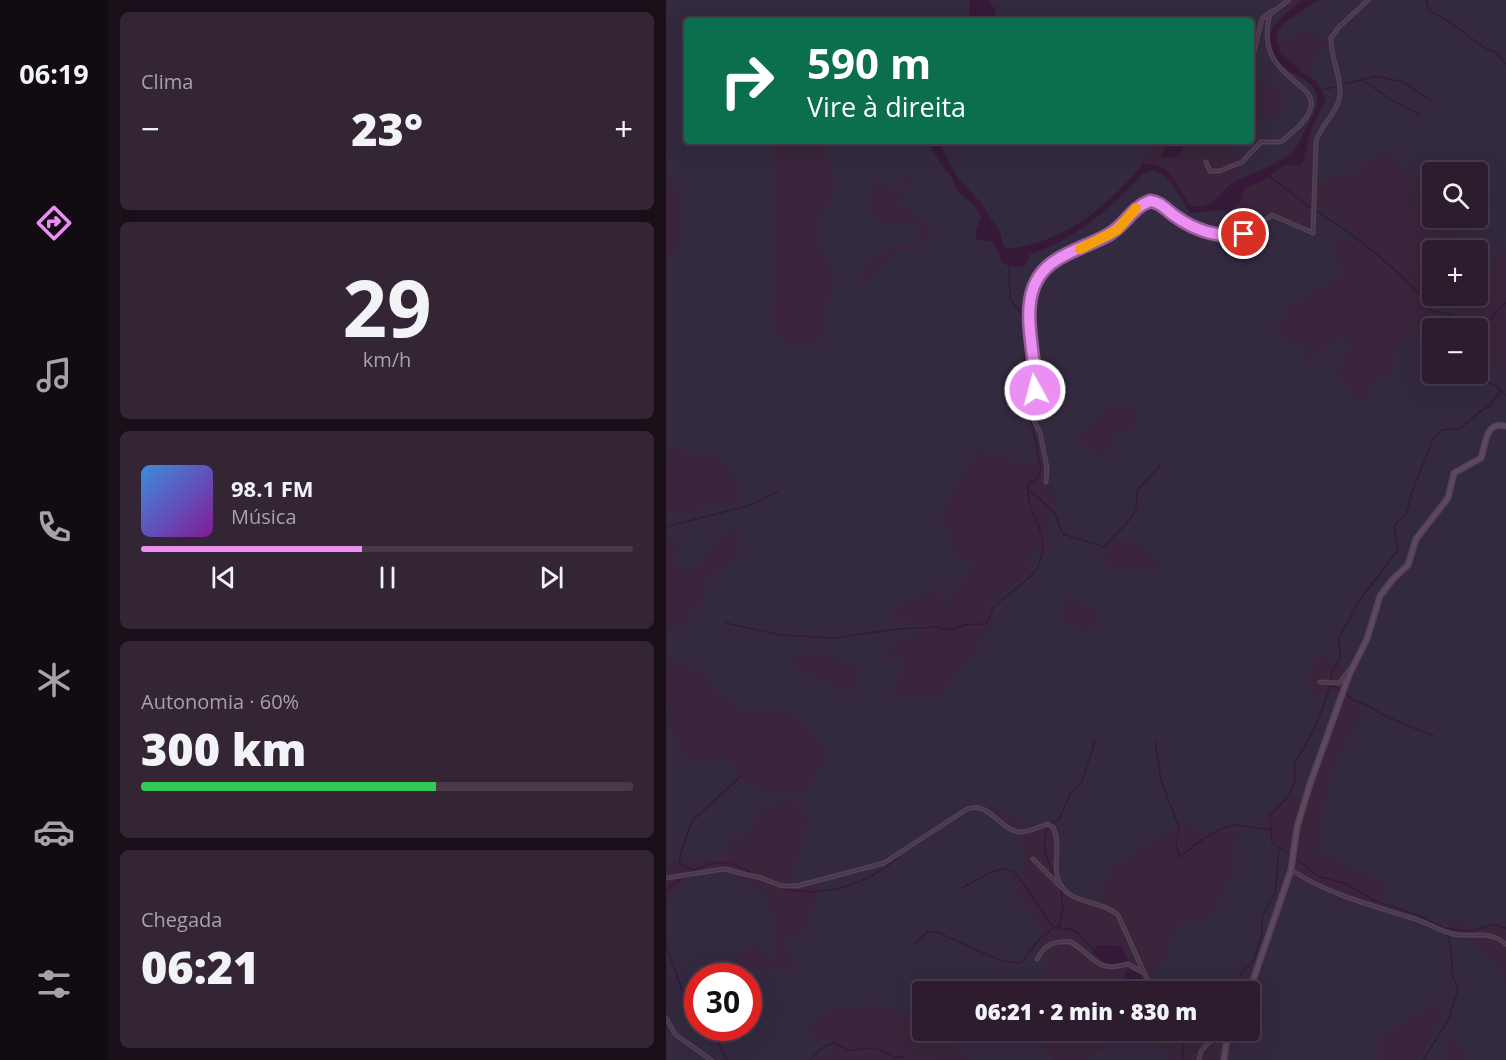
<!DOCTYPE html>
<html lang="pt">
<meta charset="utf-8">
<style>
:root{--surface:#2c1c2d;--page:#342535;--text:#f1f3f6;--muted:#a6a1aa;--line:#483a49;--accent:#eb8ff2}
body{margin:0;font-family:"Open Sans",sans-serif;background:var(--page);color:var(--text);height:100vh;display:flex;flex-direction:column;font-size:22px;white-space:nowrap}
*{box-sizing:border-box;margin:0}
p{font-size:20px;color:var(--muted)}
.icon{flex:none;width:33px;height:33px;fill:none;stroke:currentColor;stroke-width:2;stroke-linecap:round;stroke-linejoin:round}
.map{position:relative;flex:1;overflow:hidden}
.drawer{display:flex;flex-direction:column;gap:12px;padding:12px;background:#180f19;width:558px}
.drawer>*{flex:none}
.banner{position:absolute;left:18px;top:18px;width:570px;height:126px;border-radius:6px;box-shadow:0 6px 24px #0002,0 0 0 2px var(--line);background:#0b6e4f;color:#fff;overflow:hidden}
.buttons{position:absolute;left:756px;top:162px;display:grid;gap:12px}
.buttons a{display:grid;place-items:center;width:66px;height:66px;border-radius:6px;background:var(--surface);box-shadow:0 6px 24px #0002,0 0 0 2px var(--line);font-size:30px}
.speed{position:absolute;left:18px;top:963px;display:flex;gap:12px;font-size:30px;font-weight:700;text-align:center}
.speed>*{display:grid;place-content:center;width:78px;height:78px;border-radius:50%;background:var(--surface);box-shadow:0 6px 24px #0002,0 0 0 2px var(--line);line-height:1}
.speed .limit{border:9px solid #d22;background:#fff;color:#111}
.pin{position:absolute;display:grid;place-items:center;width:51px;height:51px;color:#fff;margin:-26px;border:3px solid #fff;border-radius:50%;box-shadow:0 2px 6px #0007}
.me{position:absolute;width:66px;margin:-33px;rotate:353deg;stroke-linejoin:round;filter:drop-shadow(0 0 4px #0008)}
.turn{display:flex;align-items:center;gap:21px;height:126px;padding:0 24px;font-size:27px}
.turn .icon{width:78px;height:78px;stroke-width:2.5}
.turn b{display:block;font-size:42px;line-height:51px}
.big{font-size:45px;font-weight:800;line-height:1.1}
.drawer .widget{flex:1;display:flex;flex-direction:column;justify-content:center;gap:9px;min-width:0;padding:0 21px;border-radius:9px;background:var(--page)}
.drawer .dial{align-items:center;gap:0}
.dial b{font-size:78px;line-height:1}
.song{display:flex;align-items:center;gap:18px}
.cover{width:72px;height:72px;border-radius:9px;background:linear-gradient(135deg,hsl(210 70% 55%),hsl(290 70% 35%))}
.played{height:6px;border-radius:3px;background:linear-gradient(90deg,var(--accent) 45%,var(--line) 45%)}
.keys{display:flex;justify-content:space-around;direction:ltr}
.heat{display:flex;justify-content:space-between;align-items:center;font-size:33px;direction:ltr}
.charge{height:9px;border-radius:4px;background:linear-gradient(90deg,#34c759 60%,var(--line) 0)}
.trip{position:absolute;left:246px;top:981px;width:348px;height:60px;border-radius:6px;background:var(--surface);box-shadow:0 6px 24px #0002,0 0 0 2px var(--line);font-weight:800;line-height:60px;text-align:center}
main{display:flex;flex:1;min-height:0}
.tabs{display:flex;flex-direction:column;width:108px;justify-content:space-around;align-items:center;background:#120b12;color:var(--muted)}
.tabs .icon{width:42px;height:42px}
.tabs .current{color:var(--accent)}
.tabs b{font-size:27px;color:var(--text)}
.map>svg:first-child{display:block}
.green{fill:#342a40;fill-rule:evenodd}
.water{fill:#361939}
.lines{fill:none;stroke-linecap:round;stroke-linejoin:round}
.stream{stroke:#361939;stroke-width:1.5}
.river{stroke:#361939;stroke-width:5}
.minor-casing{stroke:#534255;stroke-width:5}
.secondary-casing{stroke:#534255;stroke-width:7}
.minor{stroke:#4a394c;stroke-width:2}
.secondary{stroke:#5e475f;stroke-width:4}
.route-casing{stroke:#995d9d;stroke-width:15}
.route{stroke:#eb8ff2;stroke-width:10}
.slow{stroke:#f59e0b;stroke-width:10}
</style>
<main>
<nav class="tabs">
<b>06:19</b>
<svg class="icon current" aria-label="directions" viewBox="0 0 24 24"><path d="M12 3l9 9-9 9-9-9zM9 14v-3h6M13 9l2 2-2 2"/></svg>
<svg class="icon" aria-label="music" viewBox="0 0 24 24"><path d="M9 18V5l10-2v13"/><circle cx="6" cy="18" r="3"/><circle cx="16" cy="16" r="3"/></svg>
<svg class="icon" aria-label="phone" viewBox="0 0 24 24"><path d="M5 4h4l2 5-3 2q2 4 5 5l2-3 5 2v4C11 20 4 13 5 4z"/></svg>
<svg class="icon" aria-label="climate" viewBox="0 0 24 24"><path d="M12 3v18M4 7l16 10M4 17L20 7"/></svg>
<svg class="icon" aria-label="car" viewBox="0 0 24 24"><path d="M5 17H2v-5l4-1 3-4h7l3 4 3 1v5h-3M9 17h6M6 11h13"/><circle cx="7" cy="17" r="2"/><circle cx="17" cy="17" r="2"/></svg>
<svg class="icon" aria-label="filters" viewBox="0 0 24 24"><path d="M4 7h16M4 17h16"/><circle cx="9" cy="7" r="2"/><circle cx="15" cy="17" r="2"/></svg>
</nav>
<section class="drawer">
<div class="widget"><p>Clima</p>
<div class="heat"><a>−</a><b class="big">23°</b><a>+</a></div>
</div>
<div class="widget dial"><b>29</b><p>km/h</p></div>
<div class="widget">
<div class="song"><i class="cover"></i><div><b>98.1 FM</b><p>Música</p></div></div>
<div class="played"></div>
<div class="keys"><svg class="icon" aria-label="previous" viewBox="0 0 24 24"><path d="M18 5L8 12l10 7zM5 5v14"/></svg><svg class="icon" aria-label="pause" viewBox="0 0 24 24"><path d="M8 5v14M16 5v14"/></svg><svg class="icon" aria-label="next" viewBox="0 0 24 24"><path d="M6 5l10 7-10 7zM19 5v14"/></svg></div>
</div>
<div class="widget"><p>Autonomia · 60%</p><b class="big">300 km</b><div class="charge"></div></div>
<div class="widget"><p>Chegada</p><b class="big">06:21</b></div>
</section>
<div class="map">
<svg width="840" height="1060" viewBox="0 0 840 1060">
<rect width="100%" height="100%" fill="#3a253c"/>
<path class="green" d="M0,0h304l-1,21h-282v120h87l3,89 -5,20 4,46 -6,10v11l7,17 15,15 8,1 24,-12 4,-17 -3,-6 10,-40 -15,-28 -2,-23 18,-36 -2,-12 -7,-10 -1,-25h102l32,53 14,11 7,11 -5,15v9l14,-1 5,6 33,15 1,-6c47,-14 81,-46 115,-80l8,-4c18,3 29,29 38,43l34,-3 4,4 -2,12 9,11c13,0 34,-11 42,-22l34,16 1,-17 4,-8 15,8 25,24 -22,6 -1,8 9,22 -55,35 -4,15 -9,11 3,4 28,6 2,4 -3,9 4,2 31,-22 14,6 -16,27 15,25 10,6 6,-3 5,-13 19,-13 9,-28 23,-18 8,2v45h46v-46h-45l11,-12 -9,-4 -6,-12 34,13 12,7 17,-1c-1,7 -6,13 -7,19 -3,18 8,32 21,42v542c-14,-3 -21,8 -34,5 -9,-2 -15,-9 -24,-9l-2,5 44,33 11,14 5,16v74h-41l4,-8 -12,-7 -6,-9 -10,14 7,10h-31c11,-18 30,-36 21,-58l-60,36v22h-161l1,-7 -5,-10 15,-11 22,-2v-38l-95,-1 -8,-15 19,-16 1,-17h3l9,-21 24,1 25,-34 8,-28 -8,-7 14,-19 -2,-11c-28,2 -31,20 -57,-2l-74,47 2,8 -9,8 -6,19 -34,-18 -6,-62 -12,-1 -16,5 -11,-10 -32,-11c5,11 20,16 30,23 7,5 9,27 10,36l-14,13 9,20 22,28 -1,25 7,10 1,7 -11,22 -116,1v37c-14,-15 -34,-25 -55,-23 -12,2 -20,5 -32,0l-29,23 7,8 21,5 -5,12 -14,6h-149v-113l4,-8 -4,-5v-34c19,-23 43,-32 72,-28l-1,5 26,16 16,36 -5,12 1,12 -5,5 -20,-19 -4,12 -15,15 38,2 30,6 -14,-34 28,-14 -4,-8 7,-21 6,-7 -6,-10 -26,5 18,-66 -5,-11 -11,-8 19,-13v-9l15,-16 3,-10 -32,-35 -21,-7 -12,2 -21,-2 -13,-11 -13,-6 -19,-23 -32,-11v-29l19,-6 5,-14 9,-4 4,-10 -1,-11c17,-21 38,-18 39,-51l-9,-5 -8,1 -28,39 -7,2 -15,-9 8,-21 -16,-1v-27l30,-3 20,-8 21,3 4,-5c-2,-7 -2,-17 -5,-24 -12,-24 -47,-26 -70,-27v-192l11,-9 3,-9v-40l-14,-26zM238,176h5l3,6 -15,22 16,3 1,8 11,5 6,11c-8,19 -25,15 -39,26 -10,7 -19,18 -28,26l-5,1c-7,-26 37,-41 56,-41l3,-4 -2,-17 -30,1 -18,-11 2,-18 8,-12 17,8 4,-1zM456,402l15,8c0,16 -7,21 -21,25l-10,19 -9,1 -8,-9 -13,-5v-6c17,-8 24,-29 46,-33zM313,449l48,17 17,-11c7,14 5,28 11,41l-7,28 6,20 -8,9 -13,-1 -6,22 -38,29 -2,3 8,12 -32,50 -9,5 -14,27 -48,-7 -2,-5 12,-15 2,-9 -4,-6 -12,4 -6,-2 23,-25 14,-1 4,-8 -10,-4h-22l-4,-7 31,-19 11,-11 15,17 24,-28 5,-15 -15,1c-3,-11 -17,-38 -17,-45 0,-5 35,-63 38,-66zM453,538l18,4 26,24 -10,8 -27,-6 -16,2c-9,-13 -4,-25 9,-32zM399,598c16,5 34,9 36,28l-14,5 -27,-10 6,-5zM659,652l5,9 16,8c2,15 -2,29 15,34l-1,21 -15,17 -17,42 -9,65 1,4 67,34v6l-10,13 -16,-3 -15,5 -21,-19 -17,1 -15,-9 1,-23 -32,-25 2,-16 28,-21 14,3 37,-107 -30,7c-11,-20 -5,-32 12,-46zM138,653l30,2 5,7 17,4 1,23 -3,4 -26,-7 -14,-10 -15,-5 -7,-7v-4zM32,976h50v52h-50z
M322,0h301l-8,8 2,8c-40,43 13,48 32,73l3,12 -3,12 -21,37 -40,24 -18,7 1,-10 7,-11 -3,-5 -11,-3 2,-11h19v-18l26,-9 8,-11 -3,-10 -16,-8v-7l-15,-1v-56h-258l3,-10z
M653,0h187v251l-28,20v-21h-19l-2,-32h21v-46h-46v9c-21,-6 -24,-5 -36,-24l-12,-5 -25,14 -1,8 -18,-1 -26,10 -3,-21 5,-5 3,-12 -9,-13 15,-30 -17,-26 6,-7c-1,-14 4,-18 16,-25v-6l-23,-7 -29,13c-8,-22 26,-35 41,-44z
M273,141h216c-29,54 -84,102 -148,108l-4,-2 -3,-15 -20,-30 -23,-25z
M0,699c6,16 4,40 16,53 18,20 31,1 43,6 6,3 9,13 14,19 12,15 39,19 56,12l-2,5 -31,17 -23,34 2,-10 -5,-3c-4,5 -4,12 -8,17 -12,16 -49,8 -62,17z
M258,1031h115l-2,4 15,25h-83c-10,-16 -32,-16 -45,-29z
M455,1031h31l15,21 2,8h-82z"/>
<path class="water" d="M304,0h18l8,11 -3,10h-24z
M637,0h16l-31,20 -9,8 -3,10 7,22 34,22 9,17 -16,33 -6,28 -5,6 -13,-2 -26,18 -15,5 -4,15 -13,12 -4,-4 -34,3c-9,-14 -20,-40 -38,-43l-9,4c-33,34 -67,66 -113,80l-5,12c-28,3 -22,-6 -32,-25l-17,-1v-9l5,-15 -7,-11 -17,-14 -4,-12 -13,-16 -12,-22h11l18,36 23,25 20,30 3,14 4,3c55,-5 102,-43 136,-85 27,-3 34,21 46,40 22,11 30,-13 45,-22 19,-11 44,-15 60,-32 6,-6 9,-16 13,-24 5,-9 12,-19 10,-29 -3,-17 -21,-20 -33,-29 -34,-27 -5,-51 19,-68z
M500,141h21l-7,13 -10,4 -8,-2z
M432,945l23,1 7,14 -13,7 -12,-5 -10,-10z
M461,970l12,2 10,19h-20l-5,-11z"/>
<g class="lines">
<path class="stream" d="M760,0l3,10 28,17 26,20 12,5 11,12
M695,79l32,22 27,13
M675,85l35,-9 27,6 27,18
M656,90l16,-4
M603,176l42,32
M650,211c39,23 75,54 107,86 5,19 15,13 29,18l8,13
M812,329c12,-5 17,-19 28,-26
M807,374l8,6 15,6 10,10
M362,489l27,24 8,21 41,13 28,-30 4,-8 1,-18 24,-27
M0,527l84,-22 28,-13
M60,623l55,12 54,3 61,-9 41,-2 12,3 16,-5 21,-1c3,-6 4,-12 8,-17 21,-22 54,-30 48,-69 -4,-23 -16,-26 -14,-54l10,-6 3,-10 -17,-81 1,-60 -5,-15 -10,-13 -1,-34
M665,686l10,3
M679,692c9,12 13,8 23,14 21,13 43,21 66,30
M489,742l6,38 18,48 -3,18 4,11c14,-12 34,-28 53,-32 6,-1 26,5 37,4
M385,825l9,-7 11,-26 10,-8 14,-43
M383,826c-10,18 -2,36 8,52
M249,844l17,-10
M625,856l-19,-13 -2,-27 20,-22 5,-14 -1,-16 20,-34 15,-39 3,-19 8,-13 -1,-21 20,-37 39,-51 -4,-25 13,-12 4,-19 22,-55 9,-9 19,-2 18,-16 10,-6 11,-14
M629,858l24,19 26,6 28,17 47,16 24,12 25,3 25,-6 12,3
M27,870l-14,-6 2,-12 11,-31 48,-44
M22,874c29,-18 43,-13 70,3
M99,880c43,25 105,7 138,-28
M296,888l31,-17 11,-2 11,3 38,55
M0,890l18,-14
M393,927l4,-19 -2,-19
M250,943l11,-11h10l64,29 20,2 19,-25 15,-11 21,4 20,21
M0,945l17,48 11,8 4,10
M560,992l12,-9 4,-11 11,-10 9,-27v-18l13,-24 4,-42
M45,1028l16,32
M517,1030v30
M144,1060l12,-12 11,-5 15,7 27,-2 20,10 10,-1
M757,1060l26,-41 9,-30c-11,-19 -2,-34 -11,-56"/>
<path class="river" d="M614,55l18,16"/>
<defs>
<path id="minor" d="M585,64l11,-45 10,-8
M540,162l4,9h10l22,-9 19,-20h20c11,-10 27,-20 30,-36 5,-25 -58,-30 -41,-92l19,-14
M380,482l1,-14 -7,-36 -6,-11 2,-35 -7,-73 2,-23 12,-19 13,-11 60,-29 13,-17 20,-13 9,2 33,24 37,9 22,-5 22,-16 41,18 3,-92c5,-17 25,-31 24,-51 0,-17 -10,-35 -9,-52l8,-11 29,-27
M654,682l19,1 12,-15
M367,859l28,28
M625,870c39,25 80,35 124,49 13,4 25,12 38,15 20,5 32,-6 53,10
M0,878l58,-9 37,9 21,8h15l87,-23 83,-54c22,-8 32,20 52,23 9,1 19,-5 28,-8l6,3c9,18 -2,40 7,57 12,21 42,16 58,31l35,77
M371,959c8,-15 16,-18 34,-17 26,16 24,31 57,22l14,8
M0,1018l9,16 36,26
M531,1030l9,9 7,2 20,-11
M533,1060l2,-9 8,-9"/>
<path id="secondary" d="M583,992l42,-122 6,-43 13,-43 39,-109 18,-36 13,-43 13,-17 15,-14 8,-26 32,-41 6,-25 27,-15c5,-14 4,-37 25,-32
M558,1060l2,-16 8,-14"/>
</defs>
<use href="#minor" class="minor-casing"/>
<use href="#secondary" class="secondary-casing"/>
<use href="#minor" class="minor"/>
<use href="#secondary" class="secondary"/>
</g>
<g class="lines">
<defs>
<path id="route" d="M369,390c2,-44 -25,-103 23,-131 16,-10 34,-15 50,-24 17,-9 23,-27 42,-34 11,1 16,9 25,15 19,14 45,23 69,18"/>
</defs>
<use href="#route" class="route-casing"/>
<use href="#route" class="route"/>
<path class="slow" d="M414,249l37,-19 19,-22"/>
</g>
</svg>
<div class="buttons">
<a><svg class="icon" aria-label="search" viewBox="0 0 24 24"><circle cx="10" cy="10" r="6"/><path d="M15 15l6 6"/></svg></a>
<a>+</a>
<a>−</a>
</div>
<div class="speed"><div class="limit">30</div></div>
<div class="pin" style="left:578px;top:234px;background:#d93025"><svg class="icon" aria-label="arrive" viewBox="0 0 24 24"><path d="M6 21V4h12l-3 4 3 4H6"/></svg></div>
<svg class="me" style="left:369px;top:390px" viewBox="-20 -20 40 40"><circle r="17" fill="#eb8ff2" stroke="#fff" stroke-width="3"/><path d="M0-11L8 9 0 5-8 9z" fill="#fff"/></svg>
<div class="trip">06:21 · 2 min · 830 m</div>
<div class="banner">
<div class="turn"><svg class="icon" aria-label="right" viewBox="0 0 24 24"><path d="M7 20v-9h11M14 6l5 5-5 5"/></svg><div><b>590 m</b>Vire à direita</div></div>
</div>
</div>
</main>
